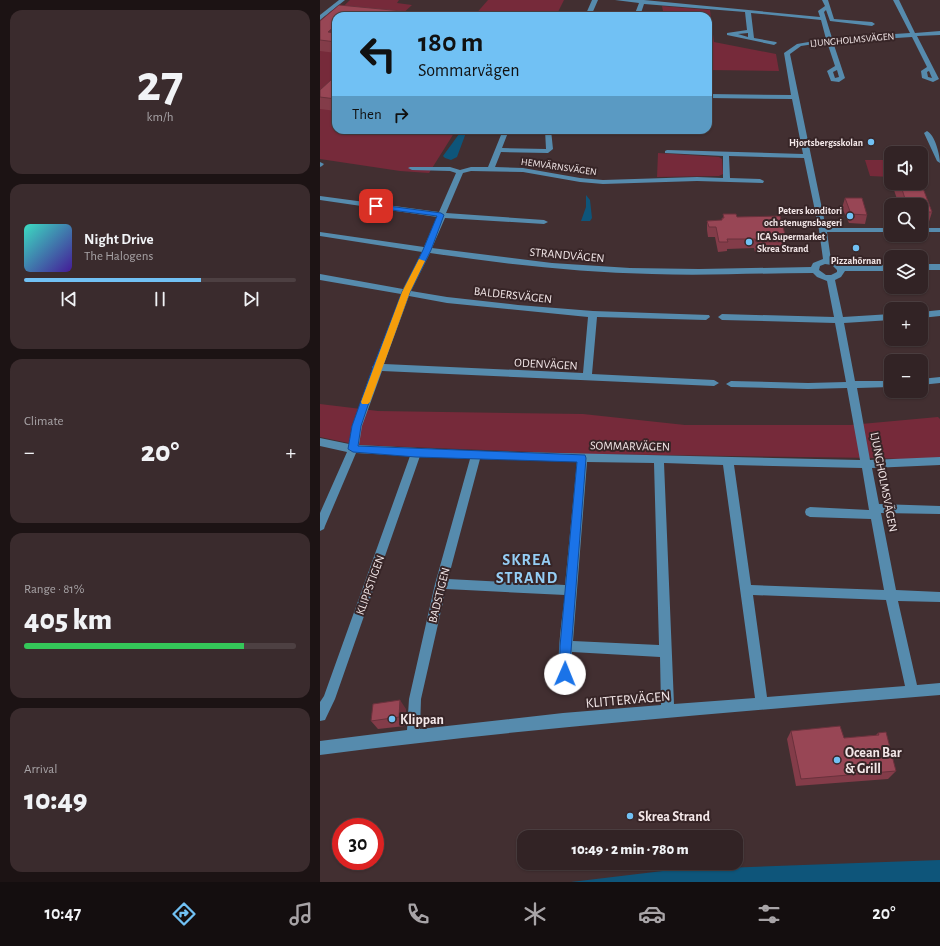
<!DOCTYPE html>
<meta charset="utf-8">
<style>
:root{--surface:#322325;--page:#3a2b2d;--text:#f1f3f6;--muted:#a8a4a7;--line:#4d4042;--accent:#71c1f4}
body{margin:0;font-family:"Alegreya Sans",sans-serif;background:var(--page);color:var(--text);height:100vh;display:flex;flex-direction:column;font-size:15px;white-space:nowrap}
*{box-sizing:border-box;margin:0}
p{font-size:13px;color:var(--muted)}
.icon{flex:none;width:22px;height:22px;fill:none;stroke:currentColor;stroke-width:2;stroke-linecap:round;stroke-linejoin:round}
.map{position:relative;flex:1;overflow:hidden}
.side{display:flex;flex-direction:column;gap:10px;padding:10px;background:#1c1314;width:320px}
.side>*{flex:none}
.banner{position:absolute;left:12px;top:12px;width:380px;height:122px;border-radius:12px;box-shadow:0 1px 3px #0004,0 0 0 1px var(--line);background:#71c1f4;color:#111;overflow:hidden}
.fabs{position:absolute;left:564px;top:146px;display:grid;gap:8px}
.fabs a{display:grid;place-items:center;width:44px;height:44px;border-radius:8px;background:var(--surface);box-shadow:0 1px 3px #0004,0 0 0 1px var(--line);font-size:20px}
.speed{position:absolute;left:12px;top:818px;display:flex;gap:8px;font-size:20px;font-weight:700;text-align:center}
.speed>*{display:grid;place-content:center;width:52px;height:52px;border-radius:50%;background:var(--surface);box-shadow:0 1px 3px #0004,0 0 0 1px var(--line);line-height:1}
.speed .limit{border:6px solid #d22;background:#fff;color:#111}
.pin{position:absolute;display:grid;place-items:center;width:34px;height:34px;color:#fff;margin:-17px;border-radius:8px;box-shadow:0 2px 6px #0006}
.me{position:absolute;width:44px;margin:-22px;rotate:1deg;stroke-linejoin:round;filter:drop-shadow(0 0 3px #0008)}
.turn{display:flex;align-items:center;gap:14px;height:84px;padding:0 20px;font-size:18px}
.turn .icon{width:52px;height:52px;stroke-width:2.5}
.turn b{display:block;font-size:28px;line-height:34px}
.then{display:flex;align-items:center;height:38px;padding:0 20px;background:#0003;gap:8px;font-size:15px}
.big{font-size:30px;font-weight:800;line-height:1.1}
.side .card{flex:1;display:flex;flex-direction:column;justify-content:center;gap:6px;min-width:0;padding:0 14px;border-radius:12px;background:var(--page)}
.side .dial{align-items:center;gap:0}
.dial b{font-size:52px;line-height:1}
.song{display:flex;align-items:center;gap:12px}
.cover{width:48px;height:48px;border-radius:6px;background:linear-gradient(135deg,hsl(170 70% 55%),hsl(260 70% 35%))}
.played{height:4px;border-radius:2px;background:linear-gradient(90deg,var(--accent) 65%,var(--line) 65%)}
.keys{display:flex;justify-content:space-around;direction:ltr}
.heat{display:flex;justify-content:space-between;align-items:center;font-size:22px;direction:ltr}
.charge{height:6px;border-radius:3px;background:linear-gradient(90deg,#34c759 81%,var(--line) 0)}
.trip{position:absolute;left:197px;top:830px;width:226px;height:40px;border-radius:12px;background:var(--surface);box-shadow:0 1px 3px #0004,0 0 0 1px var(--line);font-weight:800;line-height:40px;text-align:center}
.dock{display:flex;height:64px;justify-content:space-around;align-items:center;background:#140e0f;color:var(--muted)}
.dock .icon{width:28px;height:28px}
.dock .on{color:var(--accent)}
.dock b{font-size:18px;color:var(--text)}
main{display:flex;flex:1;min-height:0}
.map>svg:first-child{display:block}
.green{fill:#762a3a}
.water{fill:#0e557a}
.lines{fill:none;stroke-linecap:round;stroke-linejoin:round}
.minor{fill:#568bad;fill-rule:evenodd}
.wall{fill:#833c49}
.shaded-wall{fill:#6a313c}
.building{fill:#984655;stroke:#6a313c}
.route{fill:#1a73e8;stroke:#114b97}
.slow{fill:#f59e0b}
.poi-dot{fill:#71c1f4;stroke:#372527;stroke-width:1.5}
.labels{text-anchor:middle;stroke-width:4;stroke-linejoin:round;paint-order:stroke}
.far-street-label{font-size:10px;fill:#f4e8e9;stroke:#372527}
.far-poi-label{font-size:10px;font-weight:bold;fill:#f4e8e9;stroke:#372527;text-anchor:end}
.street-label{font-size:12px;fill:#f4e8e9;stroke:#372527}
.near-street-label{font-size:14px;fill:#f4e8e9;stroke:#372527}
.near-poi-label{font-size:14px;font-weight:bold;fill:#f4e8e9;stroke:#372527;text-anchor:start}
.district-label{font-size:16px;font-weight:bold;letter-spacing:1px;fill:#95cef5;stroke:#372527}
</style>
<main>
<section class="side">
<div class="card dial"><b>27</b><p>km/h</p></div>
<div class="card">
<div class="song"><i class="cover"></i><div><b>Night Drive</b><p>The Halogens</p></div></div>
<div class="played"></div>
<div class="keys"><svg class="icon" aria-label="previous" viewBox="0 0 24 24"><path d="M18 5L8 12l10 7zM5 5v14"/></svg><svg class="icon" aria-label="pause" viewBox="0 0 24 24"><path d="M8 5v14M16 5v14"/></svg><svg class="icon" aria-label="next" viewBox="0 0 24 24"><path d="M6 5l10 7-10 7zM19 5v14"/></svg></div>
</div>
<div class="card"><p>Climate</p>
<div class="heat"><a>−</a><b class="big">20°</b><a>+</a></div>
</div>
<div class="card"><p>Range · 81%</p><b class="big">405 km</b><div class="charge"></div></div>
<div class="card"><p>Arrival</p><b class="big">10:49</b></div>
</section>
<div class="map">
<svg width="620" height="882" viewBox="0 0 620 882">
<rect width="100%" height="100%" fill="#422f31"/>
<path class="green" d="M30,0h49l-2,3 15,2 -12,11h-64v114h120l-27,43 -29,-2 -80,-12v-130z
M168,0h76l-8,16h-82z
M342,6l48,4 4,32 62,12 3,17 -71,-1v-54h-44z
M338,153l61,4 3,2 1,15 -4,2 -62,1z
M545,160h26v17l-21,-1z
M0,404l58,7 205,3 102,11h165l88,-8 2,2v42l-61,-3 -293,-4 -228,-9 -38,-8z"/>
<path class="water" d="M142,130h5l-10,27 -6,3 -6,-2 -2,-2z
M266,195l4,5 2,18 -2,3h-9l5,-14z
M620,860v22h-369l100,-12z"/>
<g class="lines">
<path class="minor" d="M19,0h6l-25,20v-5z
M272,0h6l-7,16h-6z
M295,0h29l176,17 -2,-6 7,-5 -3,-6h6l6,19 38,3 3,2 -3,2 -42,-5 -4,-11 -2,2 8,26 78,-5 -17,-33h6l16,33 25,-2v4l-23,1 22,43 -6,3 -11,-4 -1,-7 6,-4 -15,-30 -79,5 12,36 -6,4 -8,-1 -4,-10 8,-5 -8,-24 -26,4 -11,8 36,174h65v4h-64l4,28 7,1 5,5 48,-1v6h-46l-4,6 -6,3 8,37 48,-3v6l-47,3 11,58h36v6l-34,1 13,72 70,-3v8l-68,3 7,36 61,2v8l-59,-1 15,77 44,2v10l-42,-1 19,84 23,-2v12c-207,17 -414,33 -620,60v-14l87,-11 2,-31 26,-115 35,-125 -50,-3 -85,243 -10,21 -5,1v-19l4,-6 86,-240 -54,-3 -31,73 -1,3 -4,2v-18l27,-61 -27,-6v-8l29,6 3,-18 21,-57 -1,-2 3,-3 26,-70 -81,-14v-6l83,15 19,-37 -102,-16v-4l104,15 13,-30 -117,-17v-4l119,16 17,-39 -6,-2 -38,-1 -4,-2 2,-1h40l10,3 11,-3h17l15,-37h6l-7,18 44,1 -1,-19h6l2,19 -5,4 -47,-1 -6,15 28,1 57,10 23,2 94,-3 26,1v-22l-58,-3v-2l2,-1 136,4 -11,-55 -84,-1v-4l83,1 -7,-42 13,-9 29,-5 -5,-19 -70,-7 3,25 22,4 1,1 -3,2 -47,-10v-2l20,-3 -2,-18 -101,-8 -4,12h-6l5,-13zM428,33v4l-10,-3zM517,70l2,7 -4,1 -2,-6zM609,71l3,7 -4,-1 -1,-5zM409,156l75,2 15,72 4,29 -10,4 -2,4 -112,2 -69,-1 -78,-5 -120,-15 13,-30 99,6 4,-2 -4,-2 -98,-7 17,-40 8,-2 52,1 57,10 23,2 94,-3 66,2 1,-2 -4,-2 -30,-1zM110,253c73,11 148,19 222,21 54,2 107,-1 161,-1l4,4 10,4 7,36 -112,-3 -4,3 4,3 113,3 11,59 -38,1 -77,-2 -5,3 5,3 77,2 39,-1 13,72 -384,-9 -117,-6 3,-19 20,-55 332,15 5,-3 -5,-3 -122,-6 5,-57 109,3 4,-3 -1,-2 -116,-4 -75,-6 -71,-8 -36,-6zM505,264l7,1 5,5v2l-6,3h-5l-7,-5 1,-4zM89,296l38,7 141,14 -5,56 -199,-9zM160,459l97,2 -12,124 -117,-6zM267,462l67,1 5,182 -86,-4zM344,463l59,2 32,233 -81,6zM414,465l128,3 7,42 -59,-3 -4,2 -1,3 1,3 4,2 61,2 13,71 -133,-5zM126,589l119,6c-2,16 -10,70 -4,82l4,2 4,-2 2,-4 1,-21 88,5 1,48 -98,8 -143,16 1,-30zM433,595l133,5 19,86 -138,11z
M607,131c8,4 13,24 13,32l-3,-2 -13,-28z
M0,162l4,2 -2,2 -2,1z
M601,228h19v4h-19z
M601,264h19v6h-19z
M620,310v6l-19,2v-6z
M620,377v6l-19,2v-6z"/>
</g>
<path class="wall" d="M19,5l84,8v3h-87v37l-16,-2v-30z
M16,79v32l-16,-2v-19z
M572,183h29l11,29 -4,13h-7v-20h-22l-7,-21z
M525,198l22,17 -2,9 -16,-1 -7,-15z
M403,214l14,3 49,21 -1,10h-4l-1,3 -25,1 -1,-4 -27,1v2l-9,1 -3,-15h-7l-1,-7v-9l15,-1v-2h1z
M86,709l-1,17 -27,3 -7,-8z
M471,731l53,7 32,-3 2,-2 18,38 -8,8 -92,7 -9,-47z"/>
<path class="shaded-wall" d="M30,13l1,3h-5z
M16,25v14l-8,-7z
M80,700l6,9 -1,17 -6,-9z"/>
<path class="building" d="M19,5l84,8 -3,3h-38l-32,-3 -4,3h-10v9l-8,7 8,1v9l-16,-2v-19z
M12,79h4v20l-16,-2v-7z
M580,183h21l11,29h-11v-7h-14z
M525,198h17l5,17 -16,-1z
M403,214h13l1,3 43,-1 6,22h-5l1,4h-26l-1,-3h-28l1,3h-9l-3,-15h-7l-2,-6 15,-1v-2h2z
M80,700l-1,17 -28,4 2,-17z
M520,726l4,12 35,-3 -1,-2 8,-1 10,39 -95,8 -10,-48z"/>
<path class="route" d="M53,204l68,9 3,2 -13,35 -21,42 -29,75 -20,59 -3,20 227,9 1,3 -17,219 -4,2 -4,-2 -1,-3v-28l17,-184 -161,-5 -63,-5 -5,-3 4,-23 21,-59 29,-75 21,-42 14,-34 -61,-8 -4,-2z"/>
<path class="slow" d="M99,259l6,2 -15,31 -40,110 -2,2h-6l-1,-2 41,-110z"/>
<g class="poi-dot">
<circle cx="551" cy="142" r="4"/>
<circle cx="530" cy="216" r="4"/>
<circle cx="429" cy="242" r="4"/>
<circle cx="536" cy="248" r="4"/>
<circle cx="72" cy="719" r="4"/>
<circle cx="517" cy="760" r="4"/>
<circle cx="310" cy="816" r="4"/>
</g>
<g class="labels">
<g class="far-street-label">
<text transform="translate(532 39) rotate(-5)" y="4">LJUNGHOLMSVÄGEN</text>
<text transform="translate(239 166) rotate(8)" y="4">HEMVÄRNSVÄGEN</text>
</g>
<g class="far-poi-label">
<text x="543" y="146">Hjortsbergsskolan</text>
<text x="522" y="214">Peters konditori<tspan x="522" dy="12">och stenugnsbageri</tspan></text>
<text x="437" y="240" text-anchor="start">ICA Supermarket<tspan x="437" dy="12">Skrea Strand</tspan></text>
<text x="536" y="264" text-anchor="middle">Pizzahörnan</text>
</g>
<g class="street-label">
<text transform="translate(247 255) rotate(5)" y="4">STRANDVÄGEN</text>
<text transform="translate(193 295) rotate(6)" y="4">BALDERSVÄGEN</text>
<text transform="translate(226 364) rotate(3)" y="4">ODENVÄGEN</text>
<text transform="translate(310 446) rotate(1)" y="4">SOMMARVÄGEN</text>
<text transform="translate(564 482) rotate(79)" y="4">LJUNGHOLMSVÄGEN</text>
<text transform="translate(50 585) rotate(-70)" y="4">KLIPPSTIGEN</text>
<text transform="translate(119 595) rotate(-76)" y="4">BADSTIGEN</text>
</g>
<g class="near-street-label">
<text transform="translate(308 699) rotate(-5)" y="5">KLITTERVÄGEN</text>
</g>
<g class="near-poi-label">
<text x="80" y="724">Klippan</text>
<text x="525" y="757">Ocean Bar<tspan x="525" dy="16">&amp; Grill</tspan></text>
<text x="318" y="821">Skrea Strand</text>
</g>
<g class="district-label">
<text x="207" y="565">SKREA<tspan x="207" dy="18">STRAND</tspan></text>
</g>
</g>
</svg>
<div class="fabs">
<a><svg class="icon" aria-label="sound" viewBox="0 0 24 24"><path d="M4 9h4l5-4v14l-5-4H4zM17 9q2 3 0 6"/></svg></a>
<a><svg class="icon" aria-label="search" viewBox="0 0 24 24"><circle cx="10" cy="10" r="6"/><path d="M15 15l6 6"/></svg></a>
<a><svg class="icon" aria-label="layers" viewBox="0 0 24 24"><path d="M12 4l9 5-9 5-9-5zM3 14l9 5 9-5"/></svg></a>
<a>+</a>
<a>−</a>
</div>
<div class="speed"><div class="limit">30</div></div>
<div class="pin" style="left:56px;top:206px;background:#d93025"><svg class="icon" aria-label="arrive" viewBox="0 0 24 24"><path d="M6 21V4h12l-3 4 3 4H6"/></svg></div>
<svg class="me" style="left:245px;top:674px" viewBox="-20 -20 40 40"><circle r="19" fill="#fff"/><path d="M0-13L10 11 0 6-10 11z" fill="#1a73e8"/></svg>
<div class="trip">10:49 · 2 min · 780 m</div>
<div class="banner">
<div class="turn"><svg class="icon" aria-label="left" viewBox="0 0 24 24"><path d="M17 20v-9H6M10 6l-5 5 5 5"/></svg><div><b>180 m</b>Sommarvägen</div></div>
<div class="then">Then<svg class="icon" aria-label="right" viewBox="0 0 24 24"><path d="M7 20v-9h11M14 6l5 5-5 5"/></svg></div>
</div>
</div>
</main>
<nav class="dock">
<b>10:47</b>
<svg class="icon on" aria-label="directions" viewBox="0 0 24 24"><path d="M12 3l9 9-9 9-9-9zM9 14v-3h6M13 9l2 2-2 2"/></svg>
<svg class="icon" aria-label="music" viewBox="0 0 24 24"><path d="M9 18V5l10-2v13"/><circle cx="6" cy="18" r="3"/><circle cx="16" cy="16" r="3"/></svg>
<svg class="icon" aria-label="phone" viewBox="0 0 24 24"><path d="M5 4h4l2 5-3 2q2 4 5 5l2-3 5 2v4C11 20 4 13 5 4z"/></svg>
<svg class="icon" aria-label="climate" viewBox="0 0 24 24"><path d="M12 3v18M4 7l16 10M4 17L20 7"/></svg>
<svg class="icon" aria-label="car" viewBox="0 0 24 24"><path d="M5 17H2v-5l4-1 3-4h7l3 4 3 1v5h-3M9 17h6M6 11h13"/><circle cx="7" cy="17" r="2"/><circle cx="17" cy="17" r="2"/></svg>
<svg class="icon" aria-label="filters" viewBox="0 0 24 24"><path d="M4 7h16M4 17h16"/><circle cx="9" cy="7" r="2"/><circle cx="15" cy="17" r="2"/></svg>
<b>20°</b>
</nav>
